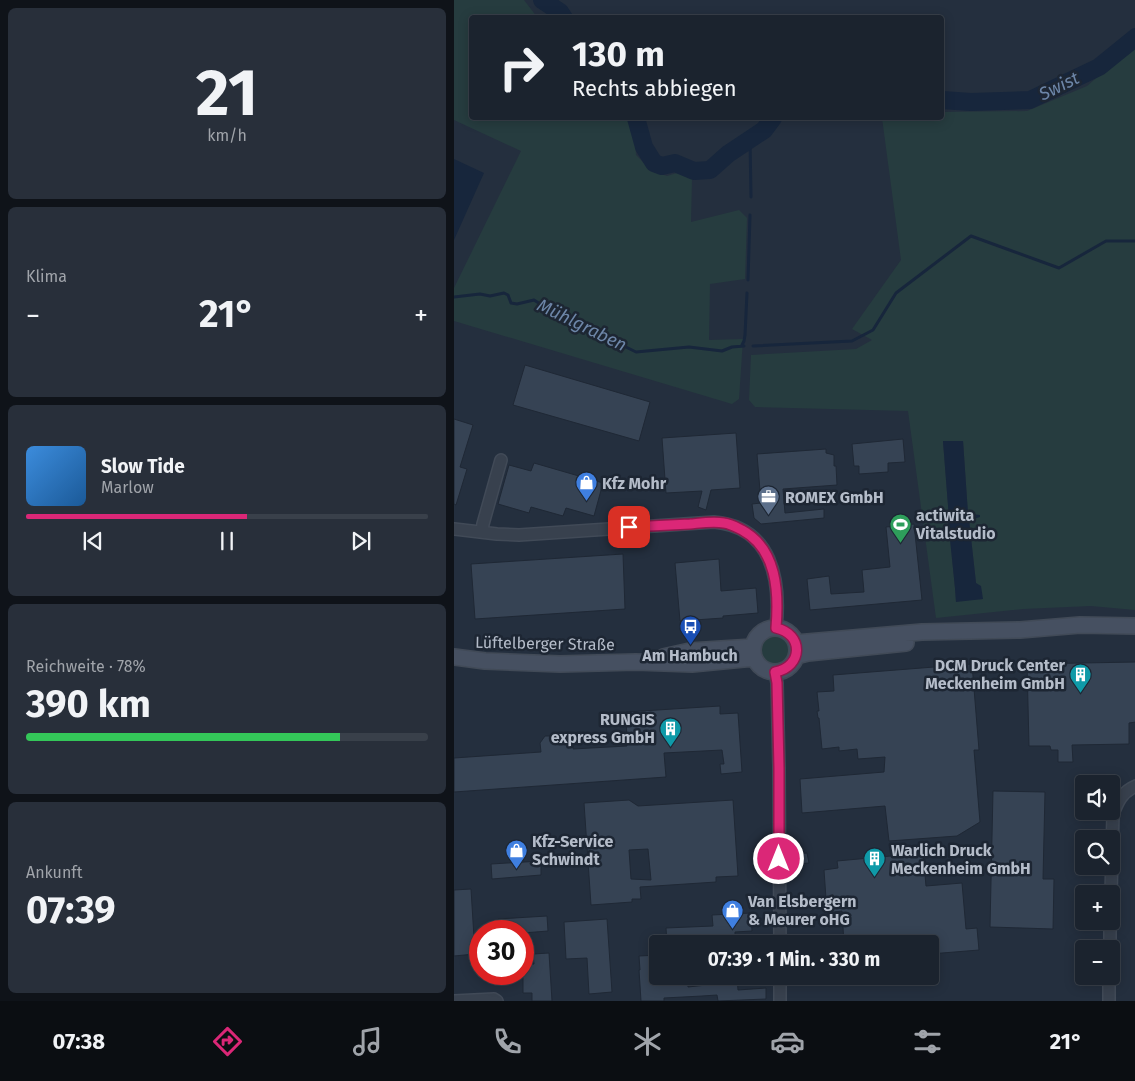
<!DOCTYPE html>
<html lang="de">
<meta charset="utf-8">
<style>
:root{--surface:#1b232e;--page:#282f3a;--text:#f1f3f6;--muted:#a0a4aa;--line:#39404a;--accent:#db2777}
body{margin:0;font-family:"Fira Sans",sans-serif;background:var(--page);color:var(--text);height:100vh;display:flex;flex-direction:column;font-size:19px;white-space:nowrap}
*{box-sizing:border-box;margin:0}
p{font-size:16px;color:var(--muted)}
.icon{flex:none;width:28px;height:28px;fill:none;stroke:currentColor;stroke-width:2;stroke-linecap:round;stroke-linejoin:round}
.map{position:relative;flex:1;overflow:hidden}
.side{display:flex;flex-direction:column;gap:8px;padding:8px;background:#0f1319;width:454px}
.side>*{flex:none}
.top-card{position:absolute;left:15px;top:15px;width:475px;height:105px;border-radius:5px;box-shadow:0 2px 12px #0003,0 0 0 1px var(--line);background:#1b232e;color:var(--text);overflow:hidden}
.tools{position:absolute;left:621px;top:775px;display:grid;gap:10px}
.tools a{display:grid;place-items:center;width:45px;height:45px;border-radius:5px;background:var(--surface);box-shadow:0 2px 12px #0003,0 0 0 1px var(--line);font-size:25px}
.speed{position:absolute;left:15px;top:920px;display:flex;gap:10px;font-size:25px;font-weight:700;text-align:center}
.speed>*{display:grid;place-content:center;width:65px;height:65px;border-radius:50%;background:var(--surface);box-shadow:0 2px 12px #0003,0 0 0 1px var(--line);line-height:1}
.speed .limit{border:8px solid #d22;background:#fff;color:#111}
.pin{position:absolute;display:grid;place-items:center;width:42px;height:42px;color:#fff;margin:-21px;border-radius:10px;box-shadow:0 2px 8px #0006}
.me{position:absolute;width:55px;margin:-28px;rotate:0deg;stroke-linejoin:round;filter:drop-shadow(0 0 4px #0008)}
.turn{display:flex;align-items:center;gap:18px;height:105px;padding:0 20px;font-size:22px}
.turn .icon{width:65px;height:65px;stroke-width:2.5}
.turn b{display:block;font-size:35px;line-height:42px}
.big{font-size:38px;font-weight:700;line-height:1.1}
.side .card{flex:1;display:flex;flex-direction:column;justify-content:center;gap:8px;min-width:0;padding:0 18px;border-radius:8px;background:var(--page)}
.side .dial{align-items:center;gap:0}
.dial b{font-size:65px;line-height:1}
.song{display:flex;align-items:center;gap:15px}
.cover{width:60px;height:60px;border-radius:8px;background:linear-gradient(135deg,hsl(210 70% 55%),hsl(210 70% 35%))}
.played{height:5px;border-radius:2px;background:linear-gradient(90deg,var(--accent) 55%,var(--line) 55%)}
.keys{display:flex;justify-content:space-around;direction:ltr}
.heat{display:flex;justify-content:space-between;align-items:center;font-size:28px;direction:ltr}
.charge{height:8px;border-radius:4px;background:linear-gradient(90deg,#34c759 78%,var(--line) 0)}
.trip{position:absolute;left:195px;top:935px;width:290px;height:50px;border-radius:5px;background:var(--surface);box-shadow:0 2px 12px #0003,0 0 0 1px var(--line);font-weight:700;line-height:50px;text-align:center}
.dock{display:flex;height:80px;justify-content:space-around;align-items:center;background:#0b0e12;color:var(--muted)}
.dock .icon{width:35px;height:35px}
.dock .selected{color:var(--accent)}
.dock b{font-size:22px;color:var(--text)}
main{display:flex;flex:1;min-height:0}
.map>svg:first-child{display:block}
.green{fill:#263c3f;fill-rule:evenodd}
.water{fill:#17263c}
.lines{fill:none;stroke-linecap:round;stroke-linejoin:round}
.stream{stroke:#17263c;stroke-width:3}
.river{stroke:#17263c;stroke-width:18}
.building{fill:#364354;stroke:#1f2835;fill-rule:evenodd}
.minor-casing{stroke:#414a57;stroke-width:14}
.secondary-casing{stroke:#414a57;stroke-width:18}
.minor{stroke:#38414e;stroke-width:11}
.secondary{stroke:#465061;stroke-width:15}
.route-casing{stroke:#8e194d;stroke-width:12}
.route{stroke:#db2777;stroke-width:9}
.labels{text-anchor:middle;stroke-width:5;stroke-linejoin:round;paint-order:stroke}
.poi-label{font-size:16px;font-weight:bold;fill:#b4bcc9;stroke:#1d2633;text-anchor:start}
.street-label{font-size:16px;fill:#b4bcc9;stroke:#1d2633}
.water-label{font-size:18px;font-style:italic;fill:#6d86a8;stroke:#1d2633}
</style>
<main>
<section class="side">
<div class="card dial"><b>21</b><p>km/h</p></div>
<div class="card"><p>Klima</p>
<div class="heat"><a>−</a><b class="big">21°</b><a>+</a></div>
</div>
<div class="card">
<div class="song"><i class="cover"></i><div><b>Slow Tide</b><p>Marlow</p></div></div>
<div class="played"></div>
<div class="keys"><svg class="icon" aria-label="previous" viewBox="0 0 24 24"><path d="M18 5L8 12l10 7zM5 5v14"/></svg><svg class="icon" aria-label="pause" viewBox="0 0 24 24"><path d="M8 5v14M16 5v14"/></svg><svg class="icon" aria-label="next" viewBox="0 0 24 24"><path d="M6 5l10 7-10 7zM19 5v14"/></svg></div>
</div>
<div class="card"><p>Reichweite · 78%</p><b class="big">390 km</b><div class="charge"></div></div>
<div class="card"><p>Ankunft</p><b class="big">07:39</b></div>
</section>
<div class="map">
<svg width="682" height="1001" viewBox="0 0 682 1001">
<rect width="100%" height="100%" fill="#242f3e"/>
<path class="green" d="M0,0h70l13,17 -65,1v100h157l6,18 1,19 16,16 15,5 10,-3 15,6 -1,43 48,-12 8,8 -2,61 -35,5 -1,56 34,-1 -4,60 -7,5 -278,-83v-33l67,-137 -67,-31z
M681,45v565l-44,-4 -68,3 -87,9 -28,-207 -153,-4 -6,-7 2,-45 105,-6 16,-9 -20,-11 49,-69 -19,-142h60v-6l85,-1 60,-25zM489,441h20l5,73 11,1v2l-10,3 7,63 6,16 -26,2 -1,-13 -7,-69 1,-1z
M305 650a16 16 0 1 1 32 0a16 16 0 1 1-32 0Z"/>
<path class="water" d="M0,159l30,14 -30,67z
M489,441h20l5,73 12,1v2l-11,3 7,63 5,3 2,13 -27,3 -1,-14 -7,-69 1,-1z"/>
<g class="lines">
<path class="stream" d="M296,139l1,58
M294,280l2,-65
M0,297l26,-3 10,2 14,-3 4,2 3,8 6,1 17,-4 11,7 91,45 53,-5 33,4 10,-4 12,-1
M288,345l2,-4 1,-6 2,-42
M299,346l99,-5 21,-11 23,-37 75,-57 88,32 47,-27h30"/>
<path class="river" d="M88,0l18,12 4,6
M488,100l29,2 59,-2 69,-33 37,-30
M182,118l8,29 10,16 8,3 13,-3 19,8 16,-1 18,-16 36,-24 9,-12"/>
</g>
<path class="building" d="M71,365l125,37 -11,39 -126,-36z
M0,419l19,6 -13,42 7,2 -11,36 -2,-1z
M282,433l4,55 -29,2 -5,20 -8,-3 4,-16 -36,2 -4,-55z
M449,439l2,23 -17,1v9l-29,2v-8h-5l-2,-22z
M372,449v4l8,2v11h2l1,19 -54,4 2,24 39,-4v9l-63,6 -7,-6 -2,-14 9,-1 -4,-49z
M80,463l69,20 -9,33 -28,-8 -3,8 -32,-9 -2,6 -31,-9 11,-39 22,6z
M460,524l8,76 -112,10 -3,-31 22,-3 2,18 33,-2 -2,-22 28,-3 -4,-40z
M169,554l2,55 -150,10 -4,-55z
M265,559l2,32 35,-3 2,25 -35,3v2l-43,3 -5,-58z
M682,662v60l-7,1v21l-57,1 1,17h-15v-12h-7l-1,-4h-21l-2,-82z
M518,664l7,86h-5l6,72 -23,14 -68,5 -4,-35 -83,7 -2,-34 84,-7 1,-15 -27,2 -1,-10 -18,2v-4l-17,2 -3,-31h-1l-1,-7h2l-2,-19 17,-1 -1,-16z
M266,706v8l18,-1 4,59 -21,2 -1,-10h4l-2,-14 -58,3 2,24 -212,15v-34l87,-6 -1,-9 5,-7h23l6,4 -1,9 54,-3 -1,-34z
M539,791l52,1 -2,87h11l-1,50 -63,-2z
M175,800l9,6 95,-6 5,76 -22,1v5l-76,5 1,12h-9v3l-41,3 -7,-102zM194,849l3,31 -20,-1 -2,-29z
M353,853l2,10 -13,1 -1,-10z
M469,853l3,33 36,-3 4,46 11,-1 2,22 -49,4v-10h-86l-2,-33 -15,2 -3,-43 14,-2 -1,-7z
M87,861v14l-49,4 -1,-15z
M17,889l4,65 -21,2v-66z
M297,913l1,18 -17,1v12h-21l-1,-2 -46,2 -1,-16 47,-2 -1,-11z
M93,916l1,15 -25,2v-2h-24l-1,-12z
M153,919l5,73 -23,2 -2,-36 -21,1 -2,-37z
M95,953l3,48h-20v-8h-9v-28l11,-1 -1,-10z
M204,955v21h29l1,11 28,-3v-8h21l1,14 28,-2v11l-48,2 -1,-6 -15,1 -38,2v3h-23l-2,-31h1l-1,-14z"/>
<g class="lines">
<defs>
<path id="minor" d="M0,529l43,5 22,1 195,-13c58,5 67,58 62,106
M28,532l1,-8 18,-64
M321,672l2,11 2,85 1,176
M657,894l2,-80c5,-13 9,-22 23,-28
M656,949v-28
M0,1001l40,-2 3,2
M326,1001v-25
M655,1001v-25"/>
<path id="secondary" d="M299 650a22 22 0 1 1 44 0a22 22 0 1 1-44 0Z
M342,643l126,-11 98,-2 60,-5 56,1
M342,656l12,-3 98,-10
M0,657l31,4 75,3 76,-2 56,2 62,-6
M209,657l27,-6 63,-4"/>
</defs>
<use href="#minor" class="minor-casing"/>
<use href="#secondary" class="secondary-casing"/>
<use href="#minor" class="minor"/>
<use href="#secondary" class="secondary"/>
</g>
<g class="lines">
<defs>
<path id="route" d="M175,527c20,-1 41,-2 61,-3 11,-1 23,-3 34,-1 7,1 12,4 18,7 35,19 37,62 34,98 28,6 27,39 -1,44l2,11 2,85v91"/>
</defs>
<use href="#route" class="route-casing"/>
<use href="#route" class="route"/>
</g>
<defs>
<symbol id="shop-pin" viewBox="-11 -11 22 30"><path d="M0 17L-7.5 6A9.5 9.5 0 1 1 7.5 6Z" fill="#3f7fe0" stroke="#1d2633"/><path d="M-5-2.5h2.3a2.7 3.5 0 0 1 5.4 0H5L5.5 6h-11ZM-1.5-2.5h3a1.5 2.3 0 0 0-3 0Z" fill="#fff"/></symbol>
<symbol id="office-pin" viewBox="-11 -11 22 30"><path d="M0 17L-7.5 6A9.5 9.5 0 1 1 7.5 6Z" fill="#5c6f8a" stroke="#1d2633"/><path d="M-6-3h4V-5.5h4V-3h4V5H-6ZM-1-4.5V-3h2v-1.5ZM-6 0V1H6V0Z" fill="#fff"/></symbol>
<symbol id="stadium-pin" viewBox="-11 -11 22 30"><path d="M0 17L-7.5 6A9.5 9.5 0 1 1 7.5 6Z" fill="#2e9e5b" stroke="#1d2633"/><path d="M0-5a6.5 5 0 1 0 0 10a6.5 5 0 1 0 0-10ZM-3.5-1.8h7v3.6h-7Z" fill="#fff"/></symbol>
<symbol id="bus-pin" viewBox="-11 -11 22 30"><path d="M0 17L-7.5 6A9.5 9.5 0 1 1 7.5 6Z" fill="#1a4fb4" stroke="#1d2633"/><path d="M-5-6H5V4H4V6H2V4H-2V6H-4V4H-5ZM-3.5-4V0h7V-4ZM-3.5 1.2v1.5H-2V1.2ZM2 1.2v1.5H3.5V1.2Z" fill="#fff"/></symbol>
<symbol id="building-pin" viewBox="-11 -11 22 30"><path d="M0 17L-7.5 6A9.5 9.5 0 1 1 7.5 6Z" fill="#0f9aa8" stroke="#1d2633"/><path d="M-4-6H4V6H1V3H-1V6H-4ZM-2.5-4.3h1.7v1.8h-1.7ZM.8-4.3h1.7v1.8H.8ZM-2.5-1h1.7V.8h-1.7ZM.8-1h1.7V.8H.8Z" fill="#fff"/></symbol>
</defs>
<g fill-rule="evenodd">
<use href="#shop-pin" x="120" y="470" width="25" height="34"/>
<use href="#office-pin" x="302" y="484" width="25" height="34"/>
<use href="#stadium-pin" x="434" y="512" width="25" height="34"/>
<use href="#bus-pin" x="224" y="614" width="25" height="34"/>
<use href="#building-pin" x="614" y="662" width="25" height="34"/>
<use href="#building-pin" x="204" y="716" width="25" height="34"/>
<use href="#shop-pin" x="50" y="838" width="25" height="34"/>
<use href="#building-pin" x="408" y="846" width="25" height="34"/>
<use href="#shop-pin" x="266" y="898" width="25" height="34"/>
</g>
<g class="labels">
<g class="poi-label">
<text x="148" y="489">Kfz Mohr</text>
<text x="331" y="503">ROMEX GmbH</text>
<text x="462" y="521">actiwita<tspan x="462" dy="18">Vitalstudio</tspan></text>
<text x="236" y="661" text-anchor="middle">Am Hambuch</text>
<text x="611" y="671" text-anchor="end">DCM Druck Center<tspan x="611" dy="18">Meckenheim GmbH</tspan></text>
<text x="201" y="725" text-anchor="end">RUNGIS<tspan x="201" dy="18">express GmbH</tspan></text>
<text x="78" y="847">Kfz-Service<tspan x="78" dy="18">Schwindt</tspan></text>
<text x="437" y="856">Warlich Druck<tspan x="437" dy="18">Meckenheim GmbH</tspan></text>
<text x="294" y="907">Van Elsbergern<tspan x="294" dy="18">&amp; Meurer oHG</tspan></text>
</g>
<g class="street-label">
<text transform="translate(91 643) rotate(1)" y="6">Lüftelberger Straße</text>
</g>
<g class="water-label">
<text transform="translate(605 86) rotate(-26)" y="6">Swist</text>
<text transform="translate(128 325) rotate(26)" y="6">Mühlgraben</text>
</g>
</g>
</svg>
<div class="tools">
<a><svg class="icon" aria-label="sound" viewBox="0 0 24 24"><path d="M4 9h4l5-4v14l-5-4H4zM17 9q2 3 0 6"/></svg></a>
<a><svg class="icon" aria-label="search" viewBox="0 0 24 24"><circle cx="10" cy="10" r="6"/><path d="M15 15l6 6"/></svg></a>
<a>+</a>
<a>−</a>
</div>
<div class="speed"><div class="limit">30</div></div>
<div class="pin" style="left:175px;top:527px;background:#d93025"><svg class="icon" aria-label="arrive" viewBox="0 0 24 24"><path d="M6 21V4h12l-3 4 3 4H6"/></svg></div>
<svg class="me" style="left:325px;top:859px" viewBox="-20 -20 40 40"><circle r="17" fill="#db2777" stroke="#fff" stroke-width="3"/><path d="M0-11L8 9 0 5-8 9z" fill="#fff"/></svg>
<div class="trip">07:39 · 1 Min. · 330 m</div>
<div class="top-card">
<div class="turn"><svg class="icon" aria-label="right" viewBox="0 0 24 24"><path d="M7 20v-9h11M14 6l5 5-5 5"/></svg><div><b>130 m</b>Rechts abbiegen</div></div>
</div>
</div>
</main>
<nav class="dock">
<b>07:38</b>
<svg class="icon selected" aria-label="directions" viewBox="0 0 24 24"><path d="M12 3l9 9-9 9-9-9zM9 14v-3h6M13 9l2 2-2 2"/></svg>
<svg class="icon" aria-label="music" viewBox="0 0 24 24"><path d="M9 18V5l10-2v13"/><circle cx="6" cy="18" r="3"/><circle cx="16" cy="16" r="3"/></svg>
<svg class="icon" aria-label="phone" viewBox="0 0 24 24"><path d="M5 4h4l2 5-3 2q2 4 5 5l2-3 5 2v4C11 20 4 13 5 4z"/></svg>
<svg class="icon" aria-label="climate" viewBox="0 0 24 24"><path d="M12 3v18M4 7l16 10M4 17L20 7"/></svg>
<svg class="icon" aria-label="car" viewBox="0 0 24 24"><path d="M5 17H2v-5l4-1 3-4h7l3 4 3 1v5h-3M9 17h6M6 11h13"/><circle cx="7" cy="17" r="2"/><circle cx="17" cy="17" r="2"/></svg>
<svg class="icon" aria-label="filters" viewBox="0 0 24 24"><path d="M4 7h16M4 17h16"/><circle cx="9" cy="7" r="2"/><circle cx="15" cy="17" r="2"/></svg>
<b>21°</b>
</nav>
